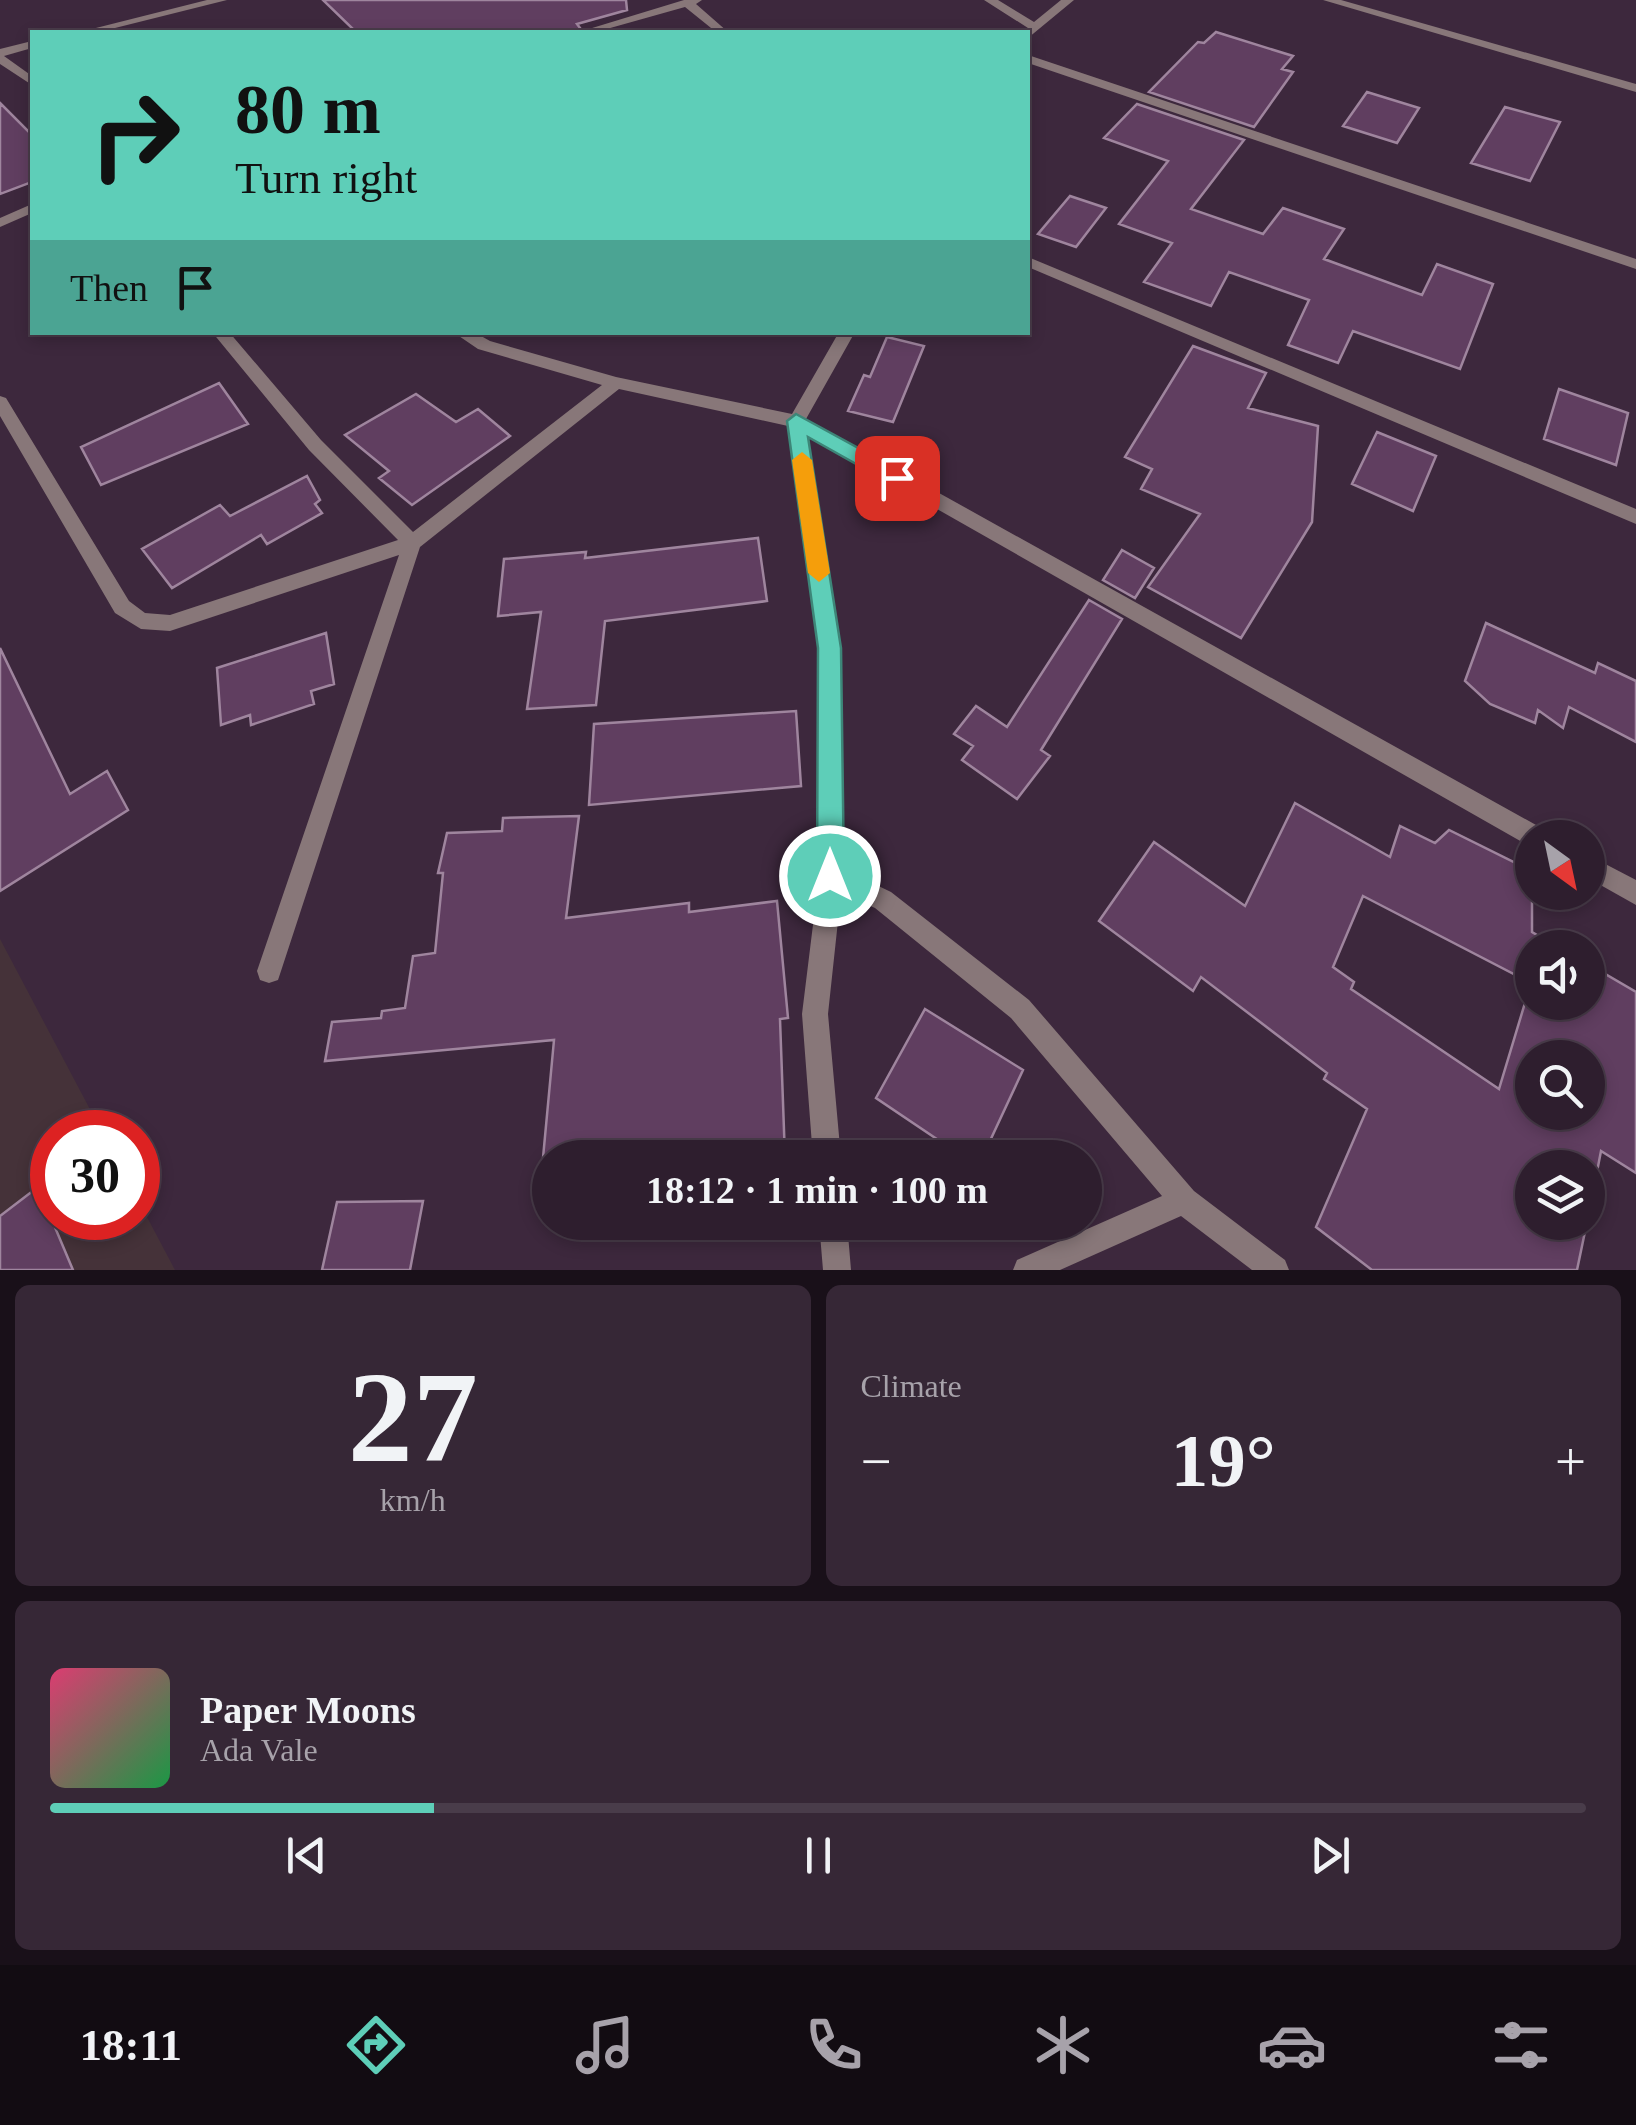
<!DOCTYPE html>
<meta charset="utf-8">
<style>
:root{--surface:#2e1e2e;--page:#362736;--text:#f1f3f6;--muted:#a7a2aa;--line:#493c4a;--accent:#5eceb8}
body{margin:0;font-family:"Times New Roman",serif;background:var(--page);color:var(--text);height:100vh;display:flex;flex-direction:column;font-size:38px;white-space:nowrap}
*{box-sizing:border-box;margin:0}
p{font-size:32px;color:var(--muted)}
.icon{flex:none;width:55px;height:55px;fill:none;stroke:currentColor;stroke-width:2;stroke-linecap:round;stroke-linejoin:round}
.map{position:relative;height:1270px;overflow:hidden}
.details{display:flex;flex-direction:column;gap:15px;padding:15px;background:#191019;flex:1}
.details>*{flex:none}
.top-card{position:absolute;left:30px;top:30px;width:1000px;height:305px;border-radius:0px;box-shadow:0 5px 15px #0003,0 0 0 2px var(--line);background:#5eceb8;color:#111;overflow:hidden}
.needle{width:65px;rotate:147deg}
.buttons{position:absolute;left:1515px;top:820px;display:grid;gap:20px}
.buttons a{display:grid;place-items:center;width:90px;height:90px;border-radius:50%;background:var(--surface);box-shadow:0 5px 15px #0003,0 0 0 2px var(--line);font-size:50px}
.speed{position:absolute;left:30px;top:1110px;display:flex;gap:20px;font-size:50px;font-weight:700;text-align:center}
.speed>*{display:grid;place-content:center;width:130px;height:130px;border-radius:50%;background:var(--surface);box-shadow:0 5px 15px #0003,0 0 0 2px var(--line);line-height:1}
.speed .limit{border:15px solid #d22;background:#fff;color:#111}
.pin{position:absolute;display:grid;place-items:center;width:85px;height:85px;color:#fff;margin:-42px;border-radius:20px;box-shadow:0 5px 15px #0006}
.me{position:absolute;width:110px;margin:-55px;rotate:0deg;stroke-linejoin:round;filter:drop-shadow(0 0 8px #0008)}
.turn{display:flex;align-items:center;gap:35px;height:210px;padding:0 40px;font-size:45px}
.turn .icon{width:130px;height:130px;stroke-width:2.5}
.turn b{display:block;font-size:70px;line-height:85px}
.then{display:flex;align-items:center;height:95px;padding:0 40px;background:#0003;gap:20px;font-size:38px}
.big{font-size:75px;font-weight:600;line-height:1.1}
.details .tile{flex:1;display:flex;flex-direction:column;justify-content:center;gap:15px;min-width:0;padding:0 35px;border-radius:15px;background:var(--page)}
.details .dial{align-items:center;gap:0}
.dial b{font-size:130px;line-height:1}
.song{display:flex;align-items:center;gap:30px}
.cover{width:120px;height:120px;border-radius:15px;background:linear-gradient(135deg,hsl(340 70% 55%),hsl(140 70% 35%))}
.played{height:10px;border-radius:5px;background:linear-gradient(90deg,var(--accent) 25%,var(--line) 25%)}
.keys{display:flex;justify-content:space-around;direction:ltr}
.heat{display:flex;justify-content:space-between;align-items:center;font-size:55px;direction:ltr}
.details .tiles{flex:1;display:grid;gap:15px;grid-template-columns:1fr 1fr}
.tile:last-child{grid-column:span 2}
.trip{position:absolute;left:532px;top:1140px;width:570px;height:100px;border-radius:50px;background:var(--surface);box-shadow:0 5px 15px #0003,0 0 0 2px var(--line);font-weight:600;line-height:100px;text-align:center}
.tabs{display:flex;height:160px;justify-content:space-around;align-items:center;background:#120c12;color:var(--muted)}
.tabs .icon{width:70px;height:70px}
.tabs .selected{color:var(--accent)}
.tabs b{font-size:45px;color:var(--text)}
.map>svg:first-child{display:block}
.industrial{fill:#453239}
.building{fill:#603e60;stroke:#9f859e;stroke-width:2.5;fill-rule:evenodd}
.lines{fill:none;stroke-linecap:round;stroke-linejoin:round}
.minor{fill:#887779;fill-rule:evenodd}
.route{fill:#5eceb8;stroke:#3d8678;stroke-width:2.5}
.slow{fill:#f59e0b}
</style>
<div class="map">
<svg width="1636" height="1270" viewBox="0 0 1636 1270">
<rect width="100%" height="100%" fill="#3d283d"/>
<path class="industrial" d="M0,939l102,193h-50v86h86v-18l37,70h-175z"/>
<path class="building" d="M323,0h303l1,10 -50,14 3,4 -5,4h-219z
M1216,32l77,24 -11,13 11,3 -39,55 -105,-35 49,-50 6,1z
M1367,92l52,16 -22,35 -54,-17z
M0,103l32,32v47l-32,12z
M1137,104l107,36 -53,69 72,25 20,-26 61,21 -20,30 98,36 15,-31 56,20 -33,85 -107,-38 -15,32 -50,-18 21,-45 -80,-28 -18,34 -67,-24 28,-39 -53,-19 49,-63 -64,-23z
M1505,107l55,15 -30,59 -59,-18z
M1070,196l36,12 -30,39 -38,-13z
M887,337l37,9 -31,76 -45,-11 16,-36 6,2z
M1193,346l73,27 -18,35 70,18 -6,96 -71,116 -93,-51 52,-73 -59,-25 11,-20 -27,-12z
M219,383l29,41 -147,61 -20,-38z
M1559,389l69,24 -12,52 -72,-26z
M416,394l40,28 22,-13 32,27 -98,69 -33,-27 10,-7 -44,-36z
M1377,432l59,24 -23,55 -61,-27z
M307,476l13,24 -5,4 7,9 -55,31 -6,-9 -89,53 -30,-39 78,-44 10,11z
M758,538l9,63 -162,20 -9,84 -69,4 14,-97 -43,4 6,-57 82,-7 -1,6z
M1122,550l32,18 -19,30 -32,-18z
M1089,600l33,19 -81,131 9,6 -33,43 -55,-39 11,-14 -19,-12 22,-28 31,21z
M1486,623l109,50 3,-10 38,18v61l-67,-35 -6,21 -25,-18 -3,13 -45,-19 -25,-23z
M326,633l8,51 -23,7 3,13 -63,21 -1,-10 -29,10 -4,-57z
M0,648l70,146 37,-23 21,39 -128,81z
M796,711l5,75 -212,19 5,-81z
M1295,803l95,54 10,-31 35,17 14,-13 83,41v61l27,16h-27v54h56v-38l48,28v181l-35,-22 -13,67v-50h-56v54h55l-10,48h-205l-56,-43 51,-118 -43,-30 3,-6 -126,-96 -8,14 -94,-70 55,-79 91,64zM1363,896l168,87 -32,106 -148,-100 3,-7 -21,-15zM1532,1058h56v54h-56z
M579,816l-13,102 123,-15v9l88,-11 11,117 -8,1 5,139h-242l11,-118 -229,21 7,-39 49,-4 1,-7 23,-3 8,-52 22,-3 8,-80h-5l9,-40 55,-2 1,-13z
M925,1009l98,61 -41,88h-17l-89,-60z
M38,1187l35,83h-73v-54z
M423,1201l-13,69h-88l15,-68z"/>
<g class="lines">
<path class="minor" d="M207,0h20l-128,32h-19z
M684,0h18l-6,4 32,28h-12l-31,-25 -89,25h-17z
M984,0h14l36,22 27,-22h13l-46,38v-6h-5l5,-4z
M1323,0h18l295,84v8z
M32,41v7l-28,8 28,20v9l-32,-21v-15z
M1028,55l608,204v10l-608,-206z
M32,204v9l-32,14v-9z
M1028,257l608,252v15l-608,-257z
M212,332h17l92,108 92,92 189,-147 -124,-36 -25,-17h21l16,9 126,36 176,37 47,-82h16l-49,87 739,411 3,8h-16v9l-3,-1 -722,-411 33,213 3,221 48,23 138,108 165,191 91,69 4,10h-37l-71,-54 -121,54h-47l4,-10 145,-64 -151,-178 -136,-110 -34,-15 -13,121 13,144h-28l-11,-144 17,-138 1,-228 -32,-222 -169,-37 -199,158 -139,424 -3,9 -9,3 -9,-3 -3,-9 142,-416 -229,76 -29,-2 -26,-16 -115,-197v-20l6,2 123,203 16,12 25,2 228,-75 -89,-90z
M1588,855l48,25v25l-48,-27z
M819,1222h28l4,48h-28z"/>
</g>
<path class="route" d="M796,414l108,59 3,5 -3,5h-14l-82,-46 33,211 3,228 -4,10 -10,3 -9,-3 -4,-10 1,-228 -31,-227z"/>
<path class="slow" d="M802,452l10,8 18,113 -11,9 -11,-9 -16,-113z"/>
</svg>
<div class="buttons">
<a><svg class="needle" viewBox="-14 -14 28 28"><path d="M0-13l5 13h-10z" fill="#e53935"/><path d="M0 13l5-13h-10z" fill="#a7a2aa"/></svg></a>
<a><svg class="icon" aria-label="sound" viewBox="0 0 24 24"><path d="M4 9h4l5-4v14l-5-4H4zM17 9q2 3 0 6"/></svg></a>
<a><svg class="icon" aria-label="search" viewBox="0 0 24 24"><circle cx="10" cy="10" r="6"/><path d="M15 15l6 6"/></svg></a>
<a><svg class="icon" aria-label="layers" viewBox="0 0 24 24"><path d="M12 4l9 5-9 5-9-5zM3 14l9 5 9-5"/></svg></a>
</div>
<div class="speed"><div class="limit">30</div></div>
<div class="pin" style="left:897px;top:478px;background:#d93025"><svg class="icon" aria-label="arrive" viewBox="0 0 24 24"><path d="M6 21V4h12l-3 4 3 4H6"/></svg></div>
<svg class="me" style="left:830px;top:876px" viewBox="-20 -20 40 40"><circle r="17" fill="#5eceb8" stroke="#fff" stroke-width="3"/><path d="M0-11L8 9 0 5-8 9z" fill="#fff"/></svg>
<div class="trip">18:12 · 1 min · 100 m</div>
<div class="top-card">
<div class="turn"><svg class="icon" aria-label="right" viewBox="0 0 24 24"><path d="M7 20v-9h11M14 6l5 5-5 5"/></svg><div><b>80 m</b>Turn right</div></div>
<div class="then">Then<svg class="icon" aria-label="arrive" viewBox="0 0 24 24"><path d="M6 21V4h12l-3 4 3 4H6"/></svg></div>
</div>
</div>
<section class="details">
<div class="tiles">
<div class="tile dial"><b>27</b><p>km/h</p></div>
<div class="tile"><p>Climate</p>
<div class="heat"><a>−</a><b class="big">19°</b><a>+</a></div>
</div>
<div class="tile">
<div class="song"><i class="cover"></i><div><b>Paper Moons</b><p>Ada Vale</p></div></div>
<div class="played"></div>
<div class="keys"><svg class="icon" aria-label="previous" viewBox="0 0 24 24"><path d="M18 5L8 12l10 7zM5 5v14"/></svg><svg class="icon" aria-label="pause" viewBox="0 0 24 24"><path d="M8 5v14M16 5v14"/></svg><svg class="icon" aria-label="next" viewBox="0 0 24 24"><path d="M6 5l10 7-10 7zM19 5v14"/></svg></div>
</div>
</div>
</section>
<nav class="tabs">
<b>18:11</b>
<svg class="icon selected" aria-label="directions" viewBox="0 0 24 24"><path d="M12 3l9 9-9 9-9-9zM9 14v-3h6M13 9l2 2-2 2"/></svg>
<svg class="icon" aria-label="music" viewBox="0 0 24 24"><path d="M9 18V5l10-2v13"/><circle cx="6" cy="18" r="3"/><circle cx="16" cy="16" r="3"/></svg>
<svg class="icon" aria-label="phone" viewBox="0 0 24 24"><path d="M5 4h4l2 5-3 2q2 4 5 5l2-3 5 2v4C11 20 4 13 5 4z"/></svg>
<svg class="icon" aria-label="climate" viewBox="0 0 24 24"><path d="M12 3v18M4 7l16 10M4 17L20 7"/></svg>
<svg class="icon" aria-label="car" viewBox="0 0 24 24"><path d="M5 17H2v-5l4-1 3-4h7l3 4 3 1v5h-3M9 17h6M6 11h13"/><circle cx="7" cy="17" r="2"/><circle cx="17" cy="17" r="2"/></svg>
<svg class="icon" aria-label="filters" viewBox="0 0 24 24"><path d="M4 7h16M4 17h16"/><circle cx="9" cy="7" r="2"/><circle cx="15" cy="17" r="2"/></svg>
</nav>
